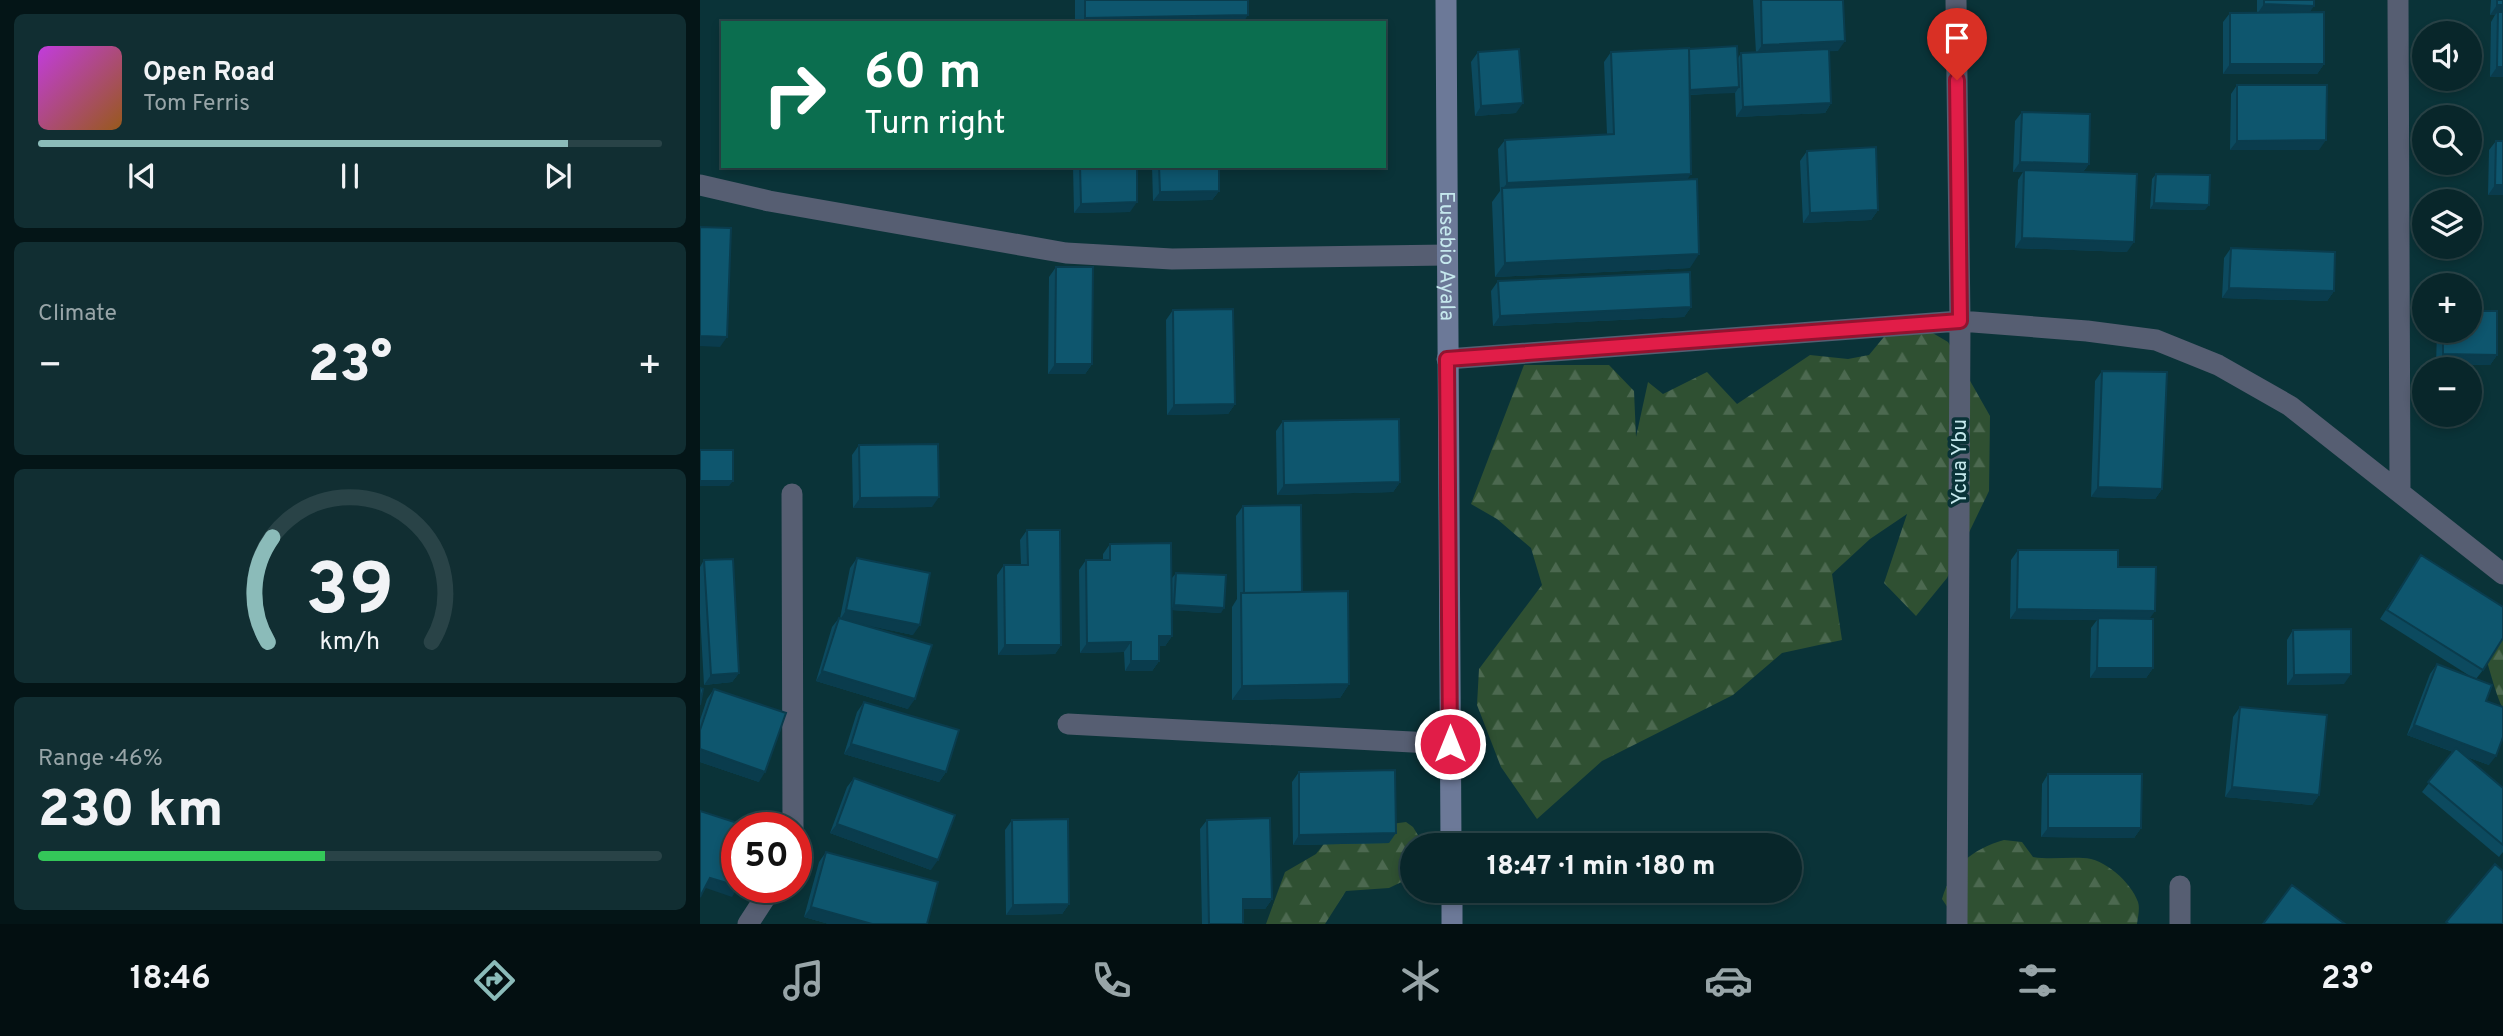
<!DOCTYPE html>
<meta charset="utf-8">
<style>
:root{--surface:#08262a;--page:#112e32;--text:#f1f3f6;--muted:#98a5a8;--line:#294347;--accent:#8bbbb9}
body{margin:0;font-family:Overpass,sans-serif;background:var(--page);color:var(--text);height:100vh;display:flex;flex-direction:column;font-size:26px;white-space:nowrap}
*{box-sizing:border-box;margin:0}
p{font-size:23px;color:var(--muted)}
.icon{flex:none;width:38px;height:38px;fill:none;stroke:currentColor;stroke-width:2;stroke-linecap:round;stroke-linejoin:round}
.map{position:relative;flex:1;overflow:hidden}
.sheet{display:flex;flex-direction:column;gap:14px;padding:14px;background:#041517;width:700px}
.sheet>*{flex:none}
.banner{position:absolute;left:21px;top:21px;width:665px;height:147px;border-radius:0px;box-shadow:0 4px 10px #0003,0 0 0 2px var(--line);background:#0b6e4f;color:#fff;overflow:hidden}
.tools{position:absolute;left:1712px;top:21px;display:grid;gap:14px}
.tools a{display:grid;place-items:center;width:70px;height:70px;border-radius:50%;background:var(--surface);box-shadow:0 4px 10px #0003,0 0 0 2px var(--line);font-size:35px}
.speed{position:absolute;left:21px;top:812px;display:flex;gap:14px;font-size:35px;font-weight:700;text-align:center}
.speed>*{display:grid;place-content:center;width:91px;height:91px;border-radius:50%;background:var(--surface);box-shadow:0 4px 10px #0003,0 0 0 2px var(--line);line-height:1}
.speed .limit{border:10px solid #d22;background:#fff;color:#111}
.pin{position:absolute;display:grid;place-items:center;width:60px;height:60px;color:#fff;margin:-72px -30px;border-radius:50% 50% 50% 0;rotate:-45deg;box-shadow:0 0 7px #0007}
.pin .icon{rotate:45deg}
.me{position:absolute;width:77px;margin:-38px;rotate:0deg;stroke-linejoin:round;filter:drop-shadow(0 0 5px #0008)}
.turn{display:flex;align-items:center;gap:24px;height:147px;padding:0 28px;font-size:32px}
.turn .icon{width:91px;height:91px;stroke-width:2.5}
.turn b{display:block;font-size:49px;line-height:60px}
.big{font-size:52px;font-weight:800;line-height:1.1}
.sheet .tile{flex:1;display:flex;flex-direction:column;justify-content:center;gap:10px;min-width:0;padding:0 24px;border-radius:10px;background:var(--page)}
.sheet .dial{align-items:center;gap:0}
.dial svg{height:182px;overflow:visible;fill:none;stroke:var(--line);stroke-width:7;stroke-linecap:round;text-anchor:middle}
.dial text{fill:var(--text);stroke:none}
.song{display:flex;align-items:center;gap:21px}
.cover{width:84px;height:84px;border-radius:10px;background:linear-gradient(135deg,hsl(290 70% 55%),hsl(30 70% 35%))}
.played{height:7px;border-radius:4px;background:linear-gradient(90deg,var(--accent) 85%,var(--line) 85%)}
.keys{display:flex;justify-content:space-around;direction:ltr}
.heat{display:flex;justify-content:space-between;align-items:center;font-size:38px;direction:ltr}
.charge{height:10px;border-radius:5px;background:linear-gradient(90deg,#34c759 46%,var(--line) 0)}
.trip{position:absolute;left:700px;top:833px;width:402px;height:70px;border-radius:35px;background:var(--surface);box-shadow:0 4px 10px #0003,0 0 0 2px var(--line);font-weight:800;line-height:70px;text-align:center}
.dock{display:flex;height:112px;justify-content:space-around;align-items:center;background:#030f11;color:var(--muted)}
.dock .icon{width:49px;height:49px}
.dock .selected{color:var(--accent)}
.dock b{font-size:32px;color:var(--text)}
main{display:flex;flex:1;min-height:0}
.map>svg:first-child{display:block}
.forest{fill:url(#forest-firs)}
.lines{fill:none;stroke-linecap:round;stroke-linejoin:round}
.lane{stroke:#565e72;stroke-width:21}
.street{stroke:#565e72;stroke-width:21}
.secondary{stroke:#6c7998;stroke-width:21}
.wall{fill:#0c4a5f}
.shaded-wall{fill:#0a3c4d}
.building{fill:#0e566e;stroke:#0a3c4d;stroke-width:2}
.route-casing{stroke:#92132f;stroke-width:18}
.route{stroke:#e11d48;stroke-width:12}
.labels{text-anchor:middle;stroke-width:7;stroke-linejoin:round;paint-order:stroke}
.street-label{font-size:21px;fill:#c5e8ed;stroke:#0a3338}
</style>
<main>
<section class="sheet">
<div class="tile">
<div class="song"><i class="cover"></i><div><b>Open Road</b><p>Tom Ferris</p></div></div>
<div class="played"></div>
<div class="keys"><svg class="icon" aria-label="previous" viewBox="0 0 24 24"><path d="M18 5L8 12l10 7zM5 5v14"/></svg><svg class="icon" aria-label="pause" viewBox="0 0 24 24"><path d="M8 5v14M16 5v14"/></svg><svg class="icon" aria-label="next" viewBox="0 0 24 24"><path d="M6 5l10 7-10 7zM19 5v14"/></svg></div>
</div>
<div class="tile"><p>Climate</p>
<div class="heat"><a>−</a><b class="big">23°</b><a>+</a></div>
</div>
<div class="tile dial"><svg viewBox="0 0 100 80">
<path d="M14 69A42 42 0 1 1 86 69"/>
<path d="M14 69A42 42 0 0 1 16 23" stroke="#8bbbb9"/>
<text x="50" y="56" font-size="32" font-weight="700">39</text>
<text x="50" y="72" font-size="11">km/h</text>
</svg></div>
<div class="tile"><p>Range · 46%</p><b class="big">230 km</b><div class="charge"></div></div>
</section>
<div class="map">
<svg width="1803" height="924" viewBox="0 0 1803 924">
<defs>
<pattern id="forest-firs" width="22" height="20" patternUnits="userSpaceOnUse" patternTransform="scale(1.75)"><rect width="22" height="20" fill="#2f5032"/><path d="M5 1l3.5 6h-7zM16 11l3.5 6h-7z" fill="#4c6950"/></pattern>
</defs>
<rect width="100%" height="100%" fill="#0a3338"/>
<path class="forest" d="M1202,315l46,27 42,74 -1,75 -42,87 -31,38 -32,-33 23,-69 -37,25 -38,35 10,66 -60,13 -49,42 -131,66 -65,58 -36,-52 -24,-62 2,-36 63,-84 -11,-37 -34,-29 -26,-15 53,-139h85l25,26 2,46 12,-55 15,12 44,-22 30,32 73,-49 38,4 21,-4z
M1803,635v73c-4,-4 -16,-46 -17,-51z
M706,822l7,5 11,18h-12v32l-23,11 -43,3 -21,33h-59l19,-52 31,-18 17,-22z
M1304,840l18,2 11,15c17,3 33,0 50,1 21,0 48,24 55,44 2,6 0,15 -1,22h-170l-15,-10 -10,-15c10,-33 30,-50 62,-59z"/>
<g class="lines">
<path class="lane" d="M92,494l1,334
M48,924l24,-37"/>
<path class="street" d="M1256,0l4,321 -3,603
M1698,0l2,491
M0,185l69,16 297,52 106,6 275,-4
M747,359l513,-38 127,10 69,9 62,25 72,41 213,168
M368,724l382,20
M1480,924v-38"/>
<g class="secondary">
<path id="s1" d="M746,0l5,845"/>
<path d="M752,891v33"/>
</g>
</g>
<path class="wall" d="M375,0h173v15l-6,8h-167z
M1053,0h90l-5,51h-9l2,52 -6,10 -89,4 -1,-25 -45,3 -3,85 3,88 -195,9 -3,-75 8,-11 -2,-42 7,-9 102,-6 -3,-72 7,-10 127,6 3,-5h15z
M1557,0h57l-4,12 14,52 -7,10h-94v-52l7,-9 27,-1z
M1791,0h12v77h-13l1,-55 4,-7h-5z
M778,52l38,61 -41,3 -4,-54z
M1537,85l82,65h-89l1,-56z
M1322,112l67,52 -6,8 44,80 -112,-4 3,-68 5,-8h-10l2,-51z
M1796,141l7,54h-15l1,-45z
M1107,151l71,59 -7,10 -68,3 -3,-62z
M373,166h64l-7,46 -56,1z
M452,166h67v25l-7,9 -59,1z
M1456,174l49,36 -55,-1 2,-30z
M1531,248l103,43 -7,10 -105,-3 2,-40z
M356,267l36,97 -7,10h-37l1,-97z
M798,281l193,26 -7,10 -191,9 -2,-35z
M473,310l62,94 -7,10 -61,1 -1,-95z
M1737,331h32l28,24 -7,10 -54,-1z
M1402,371l60,118 -7,10 -64,-2 4,-116z
M583,421l117,61 -7,10 -116,3 -1,-64z
M159,445l73,62 -79,1 -1,-53z
M543,506l59,86 47,92 -9,14 -108,2v-93l5,-8 -1,-83z
M327,530l34,115 -6,9 -57,1 -1,-80 7,-10h17l-1,-25z
M410,544l61,50 1,-16 4,-5 45,40 -49,-3v26l-7,10h-6v15l-7,10h-27l-1,-19 -44,1 -1,-83 7,-10h17v-6z
M1318,550l100,17 31,52 4,49 -7,10h-56l1,-50 6,-8 -87,-1 1,-59z
M1721,555l62,115 -7,9 10,22 3,64 -22,-8 36,31v64l-4,5 -77,-65 31,-40 -46,-17 23,-61 7,-10 36,14 -93,-59z
M157,558l56,77 -51,-11 46,85 -92,-28 16,-54 7,-9h1l10,-50z
M4,560l35,113 -7,9 -28,3 -4,-71v-47z
M1593,630l51,54 -57,1v-45z
M14,689l45,93 -59,-20v-42l7,-21z
M164,702l82,70 -7,10 -95,-28 13,-42z
M1540,707l79,88 -7,10 -87,-8 8,-80z
M599,772l90,71 -96,2 -1,-63z
M1348,774l93,54 -7,10 -93,-1 1,-53z
M154,778l77,92 -101,-37 17,-46z
M312,820l57,84 -7,10 -56,1 -1,-85z
M507,820l65,79 -7,10h-22v15h-41l-2,-95z
M126,852l101,72h-98l-25,-7 15,-55z"/>
<path class="shaded-wall" d="M1564,4l50,2 -7,10 -50,-2z
M1797,5h6v10l-5,-3 -3,3h-5z
M548,15l-6,8h-161l4,-5z
M1145,41l-7,10 -82,3 6,-9z
M1530,64h94l-7,10h-94z
M1797,67h6v10h-13z
M1039,87l-4,6 -52,2 4,-5z
M823,103l-7,10 -41,3 6,-10z
M1131,103l-6,10 -89,4 7,-10z
M1626,140l-7,10h-89l7,-9z
M1320,162l69,2 -7,9 -58,-3 -1,2h-10z
M991,174l-6,9 -183,7 5,-7z
M1795,185h8v10h-15z
M519,191l-7,9 -59,1 7,-9z
M437,202l-7,10 -56,1 7,-9z
M1454,203l55,2 -4,5 -55,-1z
M1178,210l-7,10 -68,3 7,-10z
M1322,238l112,4 -7,10 -112,-4z
M999,254l-9,14 -195,9 10,-14z
M1529,288l105,3 -7,10 -105,-3z
M991,307l-7,10 -191,9 7,-10z
M0,336l27,1 -7,10 -20,-1z
M1743,354l54,1 -7,10 -54,-1z
M355,364h37l-7,10h-37z
M535,404l-7,10 -61,1 7,-10z
M0,481h33l-4,5h-29z
M700,482l-7,10 -116,3 7,-10z
M1398,487l64,2 -7,10 -64,-2z
M239,497l-7,10 -79,1 7,-10z
M474,605l50,3 -3,5 -50,-3z
M1317,609l138,2 -7,10 -138,-2z
M146,610l74,15 -7,10 -73,-15z
M459,636h13l-7,10h-13z
M431,642l-7,10 -44,1 7,-10z
M305,645h56l-6,9 -57,1z
M431,661h28l-7,10h-27z
M1397,668h56l-7,10h-56z
M122,671l93,28 -7,10 -92,-28z
M39,673l-7,9 -28,3 7,-10z
M1651,674l-7,10 -57,1 7,-10z
M649,684l-9,14 -108,2 10,-14z
M1714,725l82,31 -7,9 -82,-30z
M151,744l95,28 -7,10 -95,-28z
M0,749l65,23 -6,10 -59,-20z
M1532,787l87,8 -7,10 -87,-8z
M137,824l101,36 -7,10 -101,-37z
M1348,828h93l-7,10 -93,-1z
M696,833l-7,10 -96,2 6,-10z
M10,878l27,8v1h1l-6,10 -29,-10z
M543,899h29l-7,10h-29z
M369,904l-7,10 -56,1 7,-10z
M111,907l61,17h-43l-25,-7z"/>
<path class="building" d="M385,0h163v15l-163,3z
M1061,0h82l2,41 -83,4z
M1564,0h50v6l-50,-2z
M1797,0h6v5h-6z
M1624,12v52h-94v-51z
M1798,12h5v55h-6z
M1037,46l2,41 -49,3 -1,-41z
M989,48l2,126 -184,9 -2,-43 109,-6 -3,-82z
M819,49l4,54 -42,3 -3,-54z
M1129,49l2,54 -88,4 -2,-54z
M1537,85h90l-1,55 -89,1z
M1322,112l68,2 -1,50 -69,-2z
M1796,141h7v44h-8z
M1176,147l2,63 -68,3 -3,-62z
M380,166h57v36l-56,2z
M459,166h60v25l-59,1z
M1324,170l113,4 -3,68 -112,-4z
M1456,174l54,1 -1,30 -55,-2z
M997,179l2,75 -194,9 -3,-75z
M0,227l31,1 -4,109 -27,-1z
M1531,248l104,4 -1,39 -105,-3z
M356,267h37l-1,97h-37z
M990,272l1,35 -191,9 -2,-35z
M533,309l2,95 -61,1 -1,-95z
M1769,311h28v44l-54,-1v-23h26z
M1402,371l65,1 -5,117 -64,-2z
M699,419l1,63 -116,3 -1,-64z
M238,444l1,53 -79,1 -1,-53z
M0,450h33v31h-33z
M601,505l1,87 -58,1 -1,-87z
M327,530h33l1,115h-56l-1,-80h24z
M471,543l1,93h-13v25h-28v-19l-44,1 -1,-83h24v-16z
M1318,550h100v17h38l-1,44 -138,-2z
M1721,555l82,52v31l-20,32 -96,-60z
M157,558l73,15 -10,52 -74,-15z
M33,559l6,114 -28,2 -7,-115z
M476,573l50,2 -2,33 -50,-3z
M648,591l1,93 -107,2 -1,-93z
M139,618l93,27 -17,54 -93,-28z
M1398,618l55,1v49h-56z
M1651,629v45l-57,1 -1,-45z
M1737,664l55,21 -6,16 17,6v30l-7,19 -82,-31z
M0,688l3,1 -3,16z
M14,689l72,24 -21,59 -65,-23v-19z
M164,702l95,28 -13,42 -95,-28z
M1540,707l87,8 -8,80 -87,-8z
M1756,748l47,40v57l-75,-63z
M695,770l1,63 -97,2v-63z
M1348,774h94l-1,54h-93z
M154,778l101,37 -17,45 -101,-36z
M0,811l53,17h-16v58l-27,-8 -10,19z
M570,818l2,81h-29v25h-34l-2,-104z
M368,819l1,85 -56,1 -1,-85z
M126,852l112,30 -11,42h-55l-61,-17z
M1795,864l8,7v53h-54l-3,-2z
M1592,885l53,39h-82z"/>
<g class="lines">
<defs>
<path id="route" d="M750,744l-3,-385 513,-38 -3,-241"/>
</defs>
<use href="#route" class="route-casing"/>
<use href="#route" class="route"/>
</g>
<g class="labels">
<g class="street-label">
<text dy="7" stroke="none"><textPath href="#s1" startOffset="256">Eusebio Ayala</textPath></text>
<text transform="translate(1259 462) rotate(-90)" y="7">Ycua Ybu</text>
</g>
</g>
</svg>
<div class="tools">
<a><svg class="icon" aria-label="sound" viewBox="0 0 24 24"><path d="M4 9h4l5-4v14l-5-4H4zM17 9q2 3 0 6"/></svg></a>
<a><svg class="icon" aria-label="search" viewBox="0 0 24 24"><circle cx="10" cy="10" r="6"/><path d="M15 15l6 6"/></svg></a>
<a><svg class="icon" aria-label="layers" viewBox="0 0 24 24"><path d="M12 4l9 5-9 5-9-5zM3 14l9 5 9-5"/></svg></a>
<a>+</a>
<a>−</a>
</div>
<div class="speed"><div class="limit">50</div></div>
<div class="pin" style="left:1257px;top:80px;background:#d93025"><svg class="icon" aria-label="arrive" viewBox="0 0 24 24"><path d="M6 21V4h12l-3 4 3 4H6"/></svg></div>
<svg class="me" style="left:750px;top:744px" viewBox="-20 -20 40 40"><circle r="17" fill="#e11d48" stroke="#fff" stroke-width="3"/><path d="M0-11L8 9 0 5-8 9z" fill="#fff"/></svg>
<div class="trip">18:47 · 1 min · 180 m</div>
<div class="banner">
<div class="turn"><svg class="icon" aria-label="right" viewBox="0 0 24 24"><path d="M7 20v-9h11M14 6l5 5-5 5"/></svg><div><b>60 m</b>Turn right</div></div>
</div>
</div>
</main>
<nav class="dock">
<b>18:46</b>
<svg class="icon selected" aria-label="directions" viewBox="0 0 24 24"><path d="M12 3l9 9-9 9-9-9zM9 14v-3h6M13 9l2 2-2 2"/></svg>
<svg class="icon" aria-label="music" viewBox="0 0 24 24"><path d="M9 18V5l10-2v13"/><circle cx="6" cy="18" r="3"/><circle cx="16" cy="16" r="3"/></svg>
<svg class="icon" aria-label="phone" viewBox="0 0 24 24"><path d="M5 4h4l2 5-3 2q2 4 5 5l2-3 5 2v4C11 20 4 13 5 4z"/></svg>
<svg class="icon" aria-label="climate" viewBox="0 0 24 24"><path d="M12 3v18M4 7l16 10M4 17L20 7"/></svg>
<svg class="icon" aria-label="car" viewBox="0 0 24 24"><path d="M5 17H2v-5l4-1 3-4h7l3 4 3 1v5h-3M9 17h6M6 11h13"/><circle cx="7" cy="17" r="2"/><circle cx="17" cy="17" r="2"/></svg>
<svg class="icon" aria-label="filters" viewBox="0 0 24 24"><path d="M4 7h16M4 17h16"/><circle cx="9" cy="7" r="2"/><circle cx="15" cy="17" r="2"/></svg>
<b>23°</b>
</nav>
